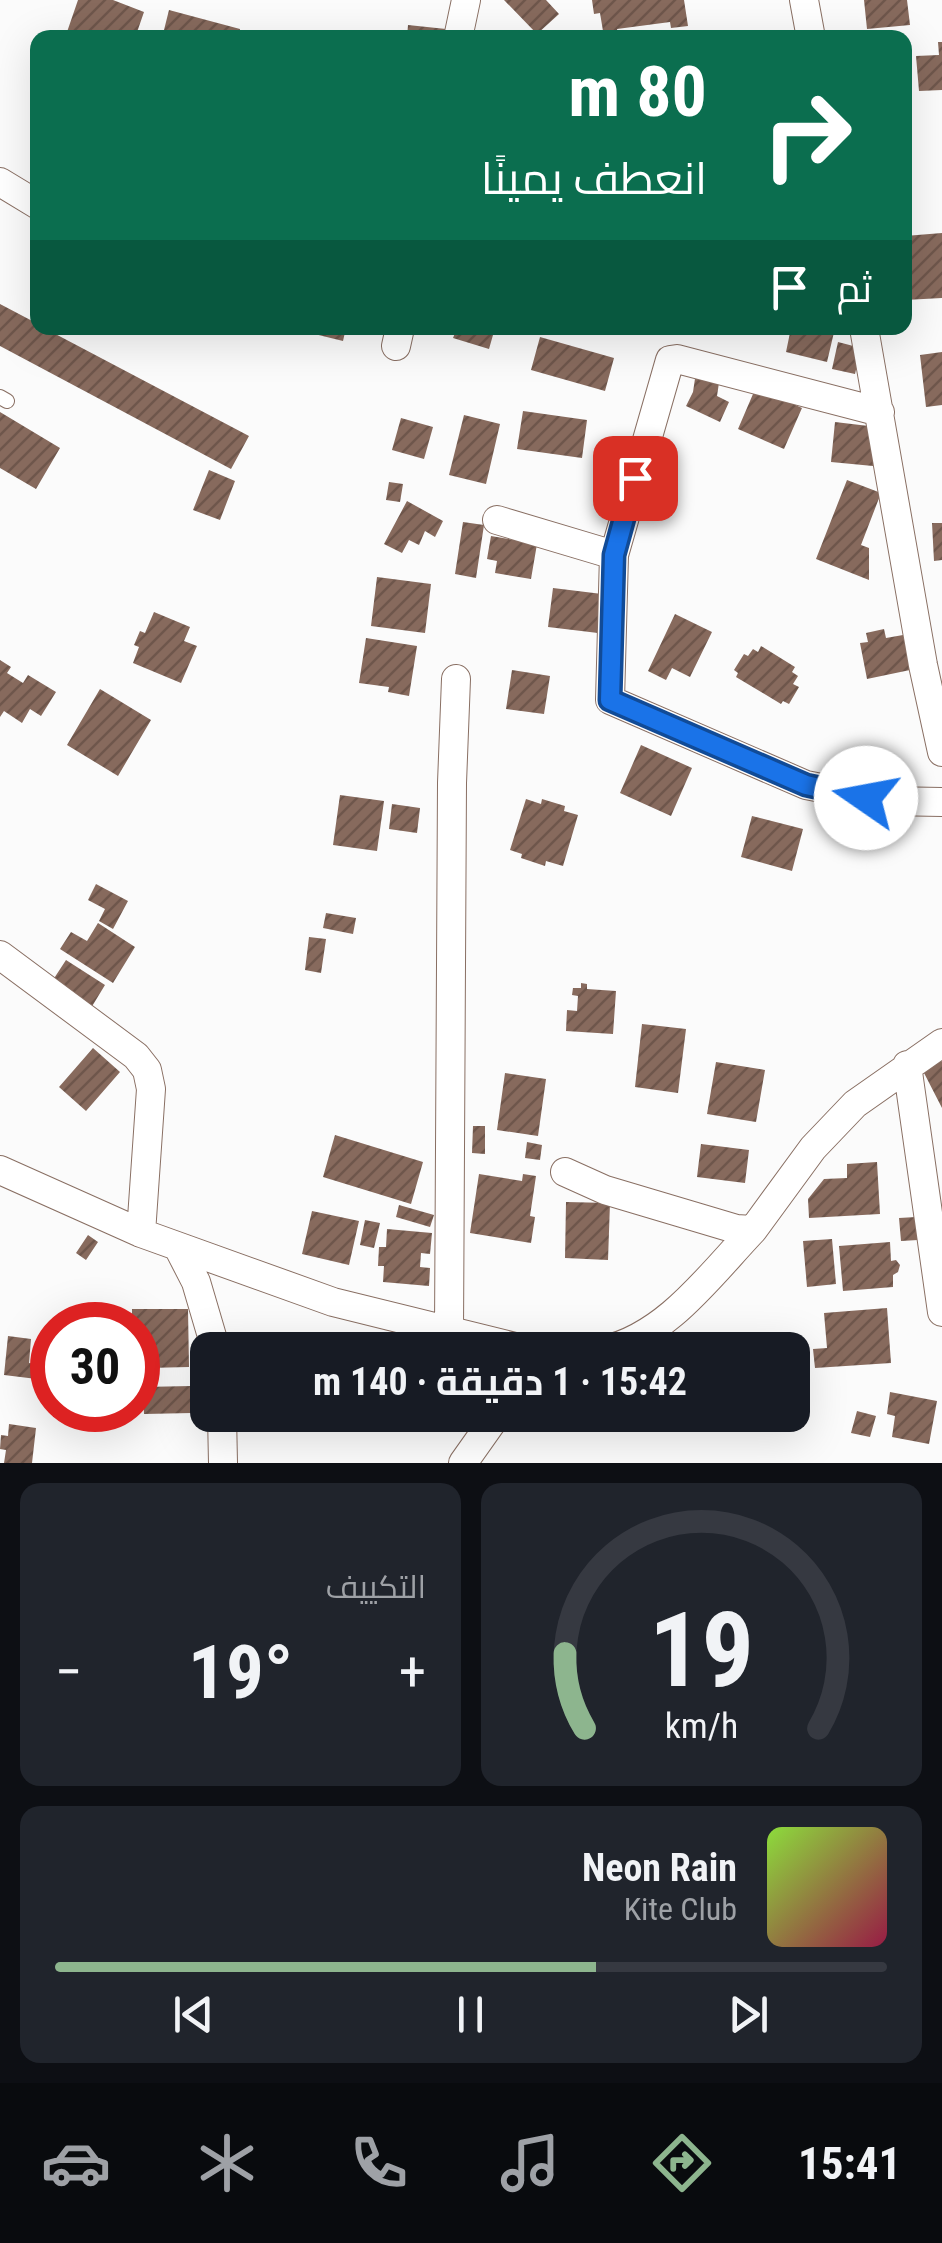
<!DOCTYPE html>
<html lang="ar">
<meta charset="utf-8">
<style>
:root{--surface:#171b24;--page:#20242c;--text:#f1f3f6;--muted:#9ea1a6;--line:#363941;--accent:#8db58e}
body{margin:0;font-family:"Roboto Condensed",Cairo,sans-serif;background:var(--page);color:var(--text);direction:rtl;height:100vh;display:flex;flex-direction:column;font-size:38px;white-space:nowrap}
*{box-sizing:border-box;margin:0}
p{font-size:32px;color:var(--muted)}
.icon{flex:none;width:55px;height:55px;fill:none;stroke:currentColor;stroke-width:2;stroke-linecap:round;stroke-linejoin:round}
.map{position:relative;height:1463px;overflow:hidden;direction:ltr}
.sheet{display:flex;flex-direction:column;gap:20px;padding:20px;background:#0d0f14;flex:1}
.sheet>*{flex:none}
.banner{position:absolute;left:30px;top:30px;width:882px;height:305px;border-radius:20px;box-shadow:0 10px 40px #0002;direction:rtl;background:#0b6e4f;color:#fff;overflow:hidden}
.speed{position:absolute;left:30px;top:1302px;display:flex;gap:20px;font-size:50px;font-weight:700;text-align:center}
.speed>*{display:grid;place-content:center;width:130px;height:130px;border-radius:50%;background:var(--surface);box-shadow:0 10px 40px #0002;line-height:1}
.speed .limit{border:15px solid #d22;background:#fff;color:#111}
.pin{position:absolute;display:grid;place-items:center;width:85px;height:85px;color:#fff;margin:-42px;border-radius:20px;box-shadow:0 5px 15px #0006}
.me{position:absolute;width:110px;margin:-55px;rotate:282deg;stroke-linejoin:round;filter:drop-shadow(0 0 8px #0008)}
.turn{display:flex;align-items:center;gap:35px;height:210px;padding:0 40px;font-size:45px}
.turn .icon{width:130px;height:130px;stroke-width:2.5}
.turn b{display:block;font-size:70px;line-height:85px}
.then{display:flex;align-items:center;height:95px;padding:0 40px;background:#0003;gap:20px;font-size:38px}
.big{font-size:75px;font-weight:700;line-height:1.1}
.sheet .widget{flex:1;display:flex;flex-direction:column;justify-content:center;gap:15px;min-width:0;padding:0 35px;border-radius:20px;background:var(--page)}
.sheet .dial{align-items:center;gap:0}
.dial svg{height:260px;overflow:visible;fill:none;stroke:var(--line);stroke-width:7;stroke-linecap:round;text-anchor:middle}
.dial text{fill:var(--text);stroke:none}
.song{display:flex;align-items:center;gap:30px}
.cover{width:120px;height:120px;border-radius:15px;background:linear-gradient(135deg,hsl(90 70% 55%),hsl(340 70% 35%))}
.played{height:10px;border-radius:5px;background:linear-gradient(90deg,var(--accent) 65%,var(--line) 65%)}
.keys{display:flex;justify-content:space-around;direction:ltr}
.heat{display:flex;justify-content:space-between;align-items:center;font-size:55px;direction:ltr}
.sheet .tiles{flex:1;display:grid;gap:20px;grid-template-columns:1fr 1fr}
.widget:last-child{grid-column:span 2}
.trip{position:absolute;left:190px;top:1332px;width:620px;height:100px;border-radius:20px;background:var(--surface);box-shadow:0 10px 40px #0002;font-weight:700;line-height:100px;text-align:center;direction:rtl}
.tabs{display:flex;height:160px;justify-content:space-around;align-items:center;background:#090b0e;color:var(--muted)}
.tabs .icon{width:70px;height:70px}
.tabs .on{color:var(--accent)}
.tabs b{font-size:45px;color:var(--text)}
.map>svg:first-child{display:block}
.building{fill:url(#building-hatch)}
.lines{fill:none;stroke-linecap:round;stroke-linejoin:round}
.lane-casing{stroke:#896f63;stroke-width:16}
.street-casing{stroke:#896f63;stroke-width:30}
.lane{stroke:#fff;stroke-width:14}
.street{stroke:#fff;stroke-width:28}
.route-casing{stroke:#114b97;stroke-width:25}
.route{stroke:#1a73e8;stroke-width:18}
</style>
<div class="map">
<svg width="942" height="1463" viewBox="0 0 942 1463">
<defs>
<pattern id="building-hatch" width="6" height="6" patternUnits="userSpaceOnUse" patternTransform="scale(2.5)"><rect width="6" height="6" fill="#876a5d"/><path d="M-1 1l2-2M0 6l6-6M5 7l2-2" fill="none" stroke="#6e564b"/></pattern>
</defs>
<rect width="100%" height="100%" fill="#fbfbfb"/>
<path class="building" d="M78,0h35l31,12 -9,26h-53l-15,-6z
M504,0h42l13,14 -22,20z
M592,0h92l4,26 -17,2 -1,-6 -53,7 1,5 -14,3 -4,-24 -6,1z
M864,0h43l3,25 -43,4z
M169,10l71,19 -2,9h-76z
M408,25l38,4 -1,9h-38z
M938,42h4v48l-23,1 -3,-35 23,-1z
M942,233v65l-37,2v-64z
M0,304l38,20v4h6l205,108 -18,33 -231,-123z
M290,328h56l-3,13z
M457,328h38l-6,21 -36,-11z
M791,328h44l-8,34 -41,-10z
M540,337l74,21 -9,33 -74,-21z
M838,342l23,6 -6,26 -23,-5z
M942,352v53l-16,2 -6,-52z
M696,372l24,4 -3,20 12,6 -9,20 -34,-16 7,-14z
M756,387l46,21 -18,41 -46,-20z
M523,411l64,9 -5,38 -65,-9z
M0,412l60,36 -24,41 -36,-21z
M464,415l36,9 -14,60 -37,-9z
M401,418l32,9 -9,32 -32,-9z
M835,422l42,5 -4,39 -42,-4z
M209,470l26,11 -15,39 -27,-10z
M847,480l34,13 -20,52 8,3v32l-53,-21z
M389,482l14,2 -3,18 -14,-2z
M407,501l36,20 -8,16 -10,-6 -6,14 -10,-5 -7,13 -18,-9z
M463,522l21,3 -8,53 -21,-4z
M932,523h10v37l-8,1z
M491,536l46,8 -6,35 -36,-6 2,-12 -10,-2z
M377,577l54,7 -6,49 -54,-7z
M553,588l49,6 -4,39 -50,-6z
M154,612l36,15 -6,14 13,5 -16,37 -48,-20 6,-16 -5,-2 6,-14 5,2z
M675,614l37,18 -22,45 -18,-9 -6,12 -18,-9z
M884,629l2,9 17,-3 7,35 -43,9 -7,-36 8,-1 -2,-9z
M366,638l51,8 -8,50 -21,-4 1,-5 -30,-4z
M761,646l34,21 -3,5 6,4 -5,8 6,3 -10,17 -6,-3 -2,3 -45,-27 2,-4 -4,-3 10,-16 4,2 5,-7 5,3z
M0,660l11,7 -4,6 16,10 5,-8 28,17 -15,24 -11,-7 -8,14 -18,-12 -4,6z
M512,670l38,6 -6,38 -38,-5z
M100,689l51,31 -33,56 -51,-31z
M641,745l51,23 -21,48 -51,-23z
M340,795l44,6 -7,50 -44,-6z
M526,799l15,5 1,-5 23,7 -1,5 14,4 -15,51 -17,-5 -1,5 -24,-8 1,-4 -12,-4z
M392,804l28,4 -3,25 -28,-4z
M752,816l51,13 -11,42 -51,-14z
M96,884l32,17 -15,28 -14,-8 6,-12 -17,-9z
M326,913l30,5 -3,16 -30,-6z
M98,923l37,24 -22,36 -53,-34 11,-17 16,9z
M309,937l17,2 -5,34 -16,-3z
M66,960l39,25 -14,23 -40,-25z
M581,983l6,1v5l29,2 -3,43 -47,-3 1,-21 10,1 1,-15 -6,-1 1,-7h8z
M642,1024l44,5 -8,64 -43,-6z
M93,1048l27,24 -34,39 -27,-24z
M942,1061v47l-19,-37z
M716,1062l49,8 -9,52 -49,-8z
M505,1073l41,6 -8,57 -41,-6z
M473,1126h12v28l-13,-1z
M335,1135l88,27 -12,42 -88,-27z
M527,1142l15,3 -2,15 -15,-2z
M701,1144l48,6 -4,33 -48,-6z
M877,1162l3,52 -71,4 -1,-19 16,-20 23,-1v-14z
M479,1174l43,7 1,-7 13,2 -6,40 5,1 -4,26 -61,-10z
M566,1202l44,1 -2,57 -43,-2z
M399,1205l35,10 -4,12 -34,-10z
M312,1211l47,10 -10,44 -47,-11z
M916,1217l2,23 -17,1 -2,-23z
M365,1220l15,3 -6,25 -14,-3z
M387,1229l45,4 -2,21 -9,-1 -1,14 10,1 -1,18 -46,-4 1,-16h-6l1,-19h7z
M88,1235l10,7 -12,18 -10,-7z
M832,1239l4,45 -29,3 -4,-46z
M890,1242l1,19 5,-1 4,5 -2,7 -5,3v12l-50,4 -4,-45z
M887,1308l4,55 -76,5 -2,-19 14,-1 -3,-35z
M132,1309h56l1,58 -42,1v-13h-9v-30h-6z
M8,1336l23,3 -2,24 18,2 -2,15 -41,-5z
M191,1386l1,27 -48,1 -1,-27z
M890,1392l47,9 -8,43 -37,-7 3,-21 -8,-2z
M53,1410h40v9l-40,-2z
M857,1411l19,5 -6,21 -19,-4z
M9,1424l27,4 -4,35h-28l2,-13 -6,-1 1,-14 7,1z"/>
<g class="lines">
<defs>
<path id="lane" d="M0,397l7,4"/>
<path id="street" d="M804,0l7,38
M458,38l8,-38
M0,182l38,23
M864,328l59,337 19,87
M396,346l4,-18
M880,412l-203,-53 -7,1 -56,195 -4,145 196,85 81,16 55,1
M497,520l117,35
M0,955l136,101 11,14 4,19 -10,144
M907,1065l35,247
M0,1170l141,63 192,69 194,48
M565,1172l40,18 131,39 17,1 60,-82 42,-44 87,-61
M178,1247l18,35 20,68
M449,1331l3,-548 4,-104
M604,1350c62,-13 107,-76 149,-120
M222,1415l1,48
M463,1463l34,-48"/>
</defs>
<use href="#lane" class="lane-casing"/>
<use href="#street" class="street-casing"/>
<use href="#lane" class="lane"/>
<use href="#street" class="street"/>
</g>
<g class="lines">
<defs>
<path id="route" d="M635,478l-21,77 -4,145 196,85 60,13"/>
</defs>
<use href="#route" class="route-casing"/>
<use href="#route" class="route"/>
</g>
</svg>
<div class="speed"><div class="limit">30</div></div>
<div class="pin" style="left:635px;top:478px;background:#d93025"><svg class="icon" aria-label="arrive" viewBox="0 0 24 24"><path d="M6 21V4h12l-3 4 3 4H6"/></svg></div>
<svg class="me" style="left:866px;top:798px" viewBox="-20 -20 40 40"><circle r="19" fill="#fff"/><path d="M0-13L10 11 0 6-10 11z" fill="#1a73e8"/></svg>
<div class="trip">15:42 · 1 دقيقة · 140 m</div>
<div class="banner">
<div class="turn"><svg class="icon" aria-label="right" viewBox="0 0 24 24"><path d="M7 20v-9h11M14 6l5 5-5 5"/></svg><div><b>80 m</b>انعطف يمينًا</div></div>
<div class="then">ثم<svg class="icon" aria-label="arrive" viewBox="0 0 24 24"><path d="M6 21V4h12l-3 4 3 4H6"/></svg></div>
</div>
</div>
<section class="sheet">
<div class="tiles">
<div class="widget dial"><svg viewBox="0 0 100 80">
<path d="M14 69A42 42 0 1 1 86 69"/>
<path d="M14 69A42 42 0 0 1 8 46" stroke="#8db58e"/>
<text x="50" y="56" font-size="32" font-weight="700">19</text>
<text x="50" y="72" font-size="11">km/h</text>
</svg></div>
<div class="widget"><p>التكييف</p>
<div class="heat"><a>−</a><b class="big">19°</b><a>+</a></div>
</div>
<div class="widget">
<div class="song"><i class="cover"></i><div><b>Neon Rain</b><p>Kite Club</p></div></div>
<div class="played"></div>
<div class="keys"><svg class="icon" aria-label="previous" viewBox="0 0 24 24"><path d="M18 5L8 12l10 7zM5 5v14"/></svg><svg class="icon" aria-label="pause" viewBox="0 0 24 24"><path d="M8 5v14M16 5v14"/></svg><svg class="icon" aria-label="next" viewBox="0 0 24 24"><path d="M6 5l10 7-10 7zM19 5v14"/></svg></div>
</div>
</div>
</section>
<nav class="tabs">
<b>15:41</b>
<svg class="icon on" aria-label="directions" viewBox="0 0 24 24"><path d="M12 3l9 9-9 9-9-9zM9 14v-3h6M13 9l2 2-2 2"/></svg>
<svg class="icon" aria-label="music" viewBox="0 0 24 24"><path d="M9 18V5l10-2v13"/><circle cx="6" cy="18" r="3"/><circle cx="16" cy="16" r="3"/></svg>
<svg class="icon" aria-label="phone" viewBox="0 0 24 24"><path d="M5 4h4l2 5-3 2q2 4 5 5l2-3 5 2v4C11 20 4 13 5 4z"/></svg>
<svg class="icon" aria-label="climate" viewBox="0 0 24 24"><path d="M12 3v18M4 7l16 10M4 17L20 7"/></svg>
<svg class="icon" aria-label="car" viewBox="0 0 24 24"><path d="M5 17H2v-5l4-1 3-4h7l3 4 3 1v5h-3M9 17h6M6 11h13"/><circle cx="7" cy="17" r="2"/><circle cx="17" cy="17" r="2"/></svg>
</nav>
